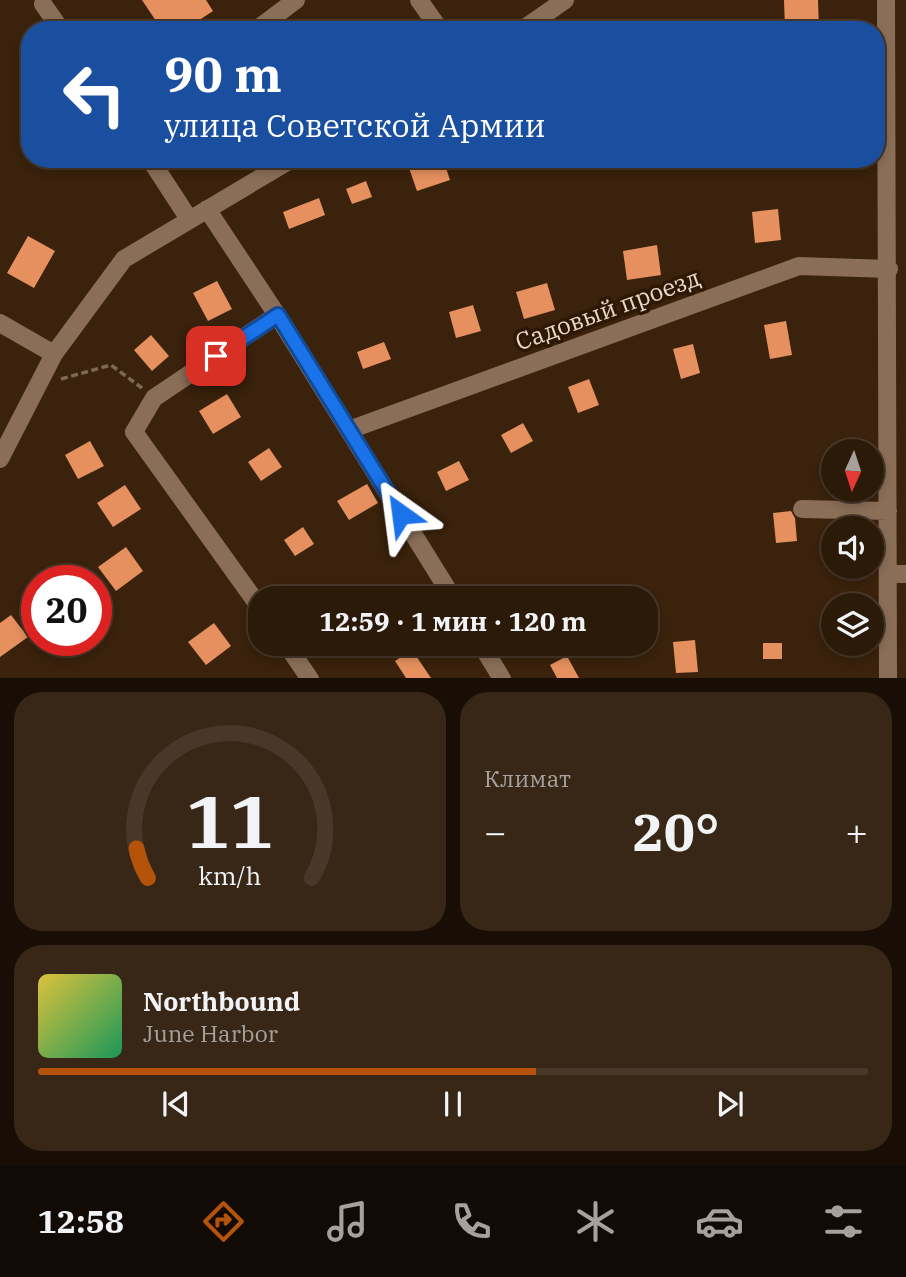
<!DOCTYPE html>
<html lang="ru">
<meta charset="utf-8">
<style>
:root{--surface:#2c1a09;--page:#382717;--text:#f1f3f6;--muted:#a6a19c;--line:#48382a;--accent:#b45309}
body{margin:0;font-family:"IBM Plex Serif",serif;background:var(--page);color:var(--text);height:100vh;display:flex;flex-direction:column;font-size:26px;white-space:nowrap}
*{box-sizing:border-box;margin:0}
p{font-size:23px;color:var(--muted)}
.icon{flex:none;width:38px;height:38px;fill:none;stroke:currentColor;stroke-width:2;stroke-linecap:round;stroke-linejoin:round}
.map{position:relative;height:678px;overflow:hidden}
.side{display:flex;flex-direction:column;gap:14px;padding:14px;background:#180e05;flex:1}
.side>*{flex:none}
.guide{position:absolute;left:21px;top:21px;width:864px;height:147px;border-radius:28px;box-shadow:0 4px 10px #0003,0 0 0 2px var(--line);background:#1a4fa0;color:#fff;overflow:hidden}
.needle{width:46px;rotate:183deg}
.buttons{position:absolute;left:821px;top:439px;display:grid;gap:14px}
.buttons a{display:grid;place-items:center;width:63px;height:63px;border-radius:50%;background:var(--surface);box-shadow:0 4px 10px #0003,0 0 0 2px var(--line);font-size:35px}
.speed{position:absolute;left:21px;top:565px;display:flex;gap:14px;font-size:35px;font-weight:700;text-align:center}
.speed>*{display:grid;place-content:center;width:91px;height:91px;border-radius:50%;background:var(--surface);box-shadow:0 4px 10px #0003,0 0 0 2px var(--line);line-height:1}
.speed .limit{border:10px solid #d22;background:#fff;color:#111}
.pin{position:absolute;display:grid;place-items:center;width:60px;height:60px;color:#fff;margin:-30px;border-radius:14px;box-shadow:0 4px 10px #0006}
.me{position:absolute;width:77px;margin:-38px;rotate:329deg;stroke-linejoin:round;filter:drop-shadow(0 0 5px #0008)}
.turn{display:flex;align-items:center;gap:24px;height:147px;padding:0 28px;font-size:32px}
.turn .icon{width:91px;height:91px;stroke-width:2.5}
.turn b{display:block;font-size:49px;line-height:60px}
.big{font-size:52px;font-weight:700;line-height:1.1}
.side .widget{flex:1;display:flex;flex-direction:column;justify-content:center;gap:10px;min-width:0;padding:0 24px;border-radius:28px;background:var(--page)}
.side .dial{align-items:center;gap:0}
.dial svg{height:182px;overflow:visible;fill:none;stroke:var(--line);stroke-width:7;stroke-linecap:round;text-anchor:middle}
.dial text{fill:var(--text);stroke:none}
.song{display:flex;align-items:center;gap:21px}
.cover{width:84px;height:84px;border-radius:10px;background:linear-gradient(135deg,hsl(50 70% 55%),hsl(150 70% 35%))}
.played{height:7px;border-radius:4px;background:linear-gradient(90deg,var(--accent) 60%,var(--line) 60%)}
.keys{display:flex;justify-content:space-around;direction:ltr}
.heat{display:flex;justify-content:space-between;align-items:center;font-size:38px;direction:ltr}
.side .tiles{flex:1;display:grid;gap:14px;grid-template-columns:1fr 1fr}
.widget:last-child{grid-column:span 2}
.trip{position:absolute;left:248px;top:586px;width:410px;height:70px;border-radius:28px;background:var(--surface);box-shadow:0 4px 10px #0003,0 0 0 2px var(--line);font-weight:700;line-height:70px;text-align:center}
.dock{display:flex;height:112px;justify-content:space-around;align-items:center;background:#120a04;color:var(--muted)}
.dock .icon{width:49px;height:49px}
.dock .selected{color:var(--accent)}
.dock b{font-size:32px;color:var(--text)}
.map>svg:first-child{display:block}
.building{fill:#e5905e}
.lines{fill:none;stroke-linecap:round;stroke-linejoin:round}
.path{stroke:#7d6856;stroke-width:3.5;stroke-dasharray:7 3.5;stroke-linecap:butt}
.minor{stroke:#8a6e57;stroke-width:18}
.route-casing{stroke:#114b97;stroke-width:18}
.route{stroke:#1a73e8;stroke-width:12}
.labels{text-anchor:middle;stroke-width:7;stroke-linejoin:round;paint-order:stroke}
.street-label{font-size:24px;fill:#e9d9cd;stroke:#2f1803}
</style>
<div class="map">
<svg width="906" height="679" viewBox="0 0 906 679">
<rect width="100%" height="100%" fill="#3a220c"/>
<path class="building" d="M142,0h64l7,11 -29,19h-22z
M784,0h34l1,30h-34z
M435,159h8l7,21 -33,11 -8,-23z
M366,181l6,16 -20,7 -6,-15z
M319,198l6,17 -36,14 -6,-17z
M778,209l3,31 -26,3 -3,-31z
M28,236l27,15 -21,37 -27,-15z
M657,245l4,30 -34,5 -4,-29z
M217,281l15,28 -24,12 -15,-28z
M547,283l8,27 -31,9 -8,-27z
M473,305l8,26 -25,7 -7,-26z
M786,321l6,34 -22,4 -6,-34z
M151,335l18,21 -17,15 -18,-21z
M384,342l7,17 -28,10 -6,-17z
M693,344l7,29 -19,6 -8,-30z
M589,379l10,26 -21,8 -10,-26z
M227,394l14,23 -28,17 -14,-23z
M523,423l10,18 -22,12 -10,-18z
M90,441l14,25 -26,13 -13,-24z
M269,448l13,19 -21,14 -13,-19z
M459,461l10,19 -23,11 -9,-19z
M367,484l11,19 -29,17 -12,-19z
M125,485l16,24 -28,18 -16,-24z
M791,511l4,7 2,23 -21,2 -3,-30z
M303,527l11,17 -19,12 -11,-16z
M126,547l17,24 -27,20 -18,-24z
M11,615l17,22 -28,20v-34z
M214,623l17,23 -25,19 -18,-23z
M695,640l3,32 -22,1 -3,-31z
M763,643h19v16h-19z
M412,650l19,28h-25l-11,-17z
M567,656l12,22h-22l-7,-13z"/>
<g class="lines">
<path class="path" d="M61,379l50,-14 31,23"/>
<path class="minor" d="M419,0l21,30
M886,0l2,679
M43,4l18,26
M256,30l40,-30
M522,30l43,-30
M150,159l39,60
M207,209l70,106 176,283
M0,323l54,31
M349,430l450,-164 90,3
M0,459l54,-105 70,-95 168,-100
M802,509l86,2
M888,574h18
M261,609l-127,-177 20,-34 123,-83
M286,644l24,35
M481,644l21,35"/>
</g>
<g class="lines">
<defs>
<path id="route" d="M216,356l62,-41 123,199"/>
</defs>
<use href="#route" class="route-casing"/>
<use href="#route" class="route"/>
</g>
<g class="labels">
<g class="street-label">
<text transform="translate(608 310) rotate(-20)" y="8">Садовый проезд</text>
</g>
</g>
</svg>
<div class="buttons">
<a><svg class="needle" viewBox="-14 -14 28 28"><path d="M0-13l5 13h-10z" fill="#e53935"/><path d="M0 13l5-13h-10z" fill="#a6a19c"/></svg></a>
<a><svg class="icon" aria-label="sound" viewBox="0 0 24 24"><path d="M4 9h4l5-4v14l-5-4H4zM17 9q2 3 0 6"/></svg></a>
<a><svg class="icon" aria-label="layers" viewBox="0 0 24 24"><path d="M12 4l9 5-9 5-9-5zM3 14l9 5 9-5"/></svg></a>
</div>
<div class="speed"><div class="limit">20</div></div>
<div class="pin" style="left:216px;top:356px;background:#d93025"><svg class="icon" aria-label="arrive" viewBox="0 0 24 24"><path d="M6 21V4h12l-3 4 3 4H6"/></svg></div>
<svg class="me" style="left:401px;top:514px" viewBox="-20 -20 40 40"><path d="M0-17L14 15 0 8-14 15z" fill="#1a73e8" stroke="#fff" stroke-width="4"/></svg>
<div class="trip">12:59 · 1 мин · 120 m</div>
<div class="guide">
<div class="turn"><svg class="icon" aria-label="left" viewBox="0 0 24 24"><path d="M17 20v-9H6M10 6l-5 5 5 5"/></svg><div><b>90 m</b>улица Советской Армии</div></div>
</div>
</div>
<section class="side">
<div class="tiles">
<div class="widget dial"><svg viewBox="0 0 100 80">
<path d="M14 69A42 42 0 1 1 86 69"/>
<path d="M14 69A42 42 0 0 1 9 56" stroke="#b45309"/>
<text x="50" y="56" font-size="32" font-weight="700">11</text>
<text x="50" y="72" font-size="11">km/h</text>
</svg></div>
<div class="widget"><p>Климат</p>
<div class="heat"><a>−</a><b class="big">20°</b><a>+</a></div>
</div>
<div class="widget">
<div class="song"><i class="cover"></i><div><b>Northbound</b><p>June Harbor</p></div></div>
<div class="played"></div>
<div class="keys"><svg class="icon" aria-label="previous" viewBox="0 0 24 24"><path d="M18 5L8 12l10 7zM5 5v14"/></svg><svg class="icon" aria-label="pause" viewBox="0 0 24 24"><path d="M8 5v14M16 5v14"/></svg><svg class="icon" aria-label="next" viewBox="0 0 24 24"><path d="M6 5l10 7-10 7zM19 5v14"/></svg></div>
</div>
</div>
</section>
<nav class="dock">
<b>12:58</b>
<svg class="icon selected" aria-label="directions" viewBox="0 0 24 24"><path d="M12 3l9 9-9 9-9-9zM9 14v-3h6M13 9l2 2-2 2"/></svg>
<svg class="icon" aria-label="music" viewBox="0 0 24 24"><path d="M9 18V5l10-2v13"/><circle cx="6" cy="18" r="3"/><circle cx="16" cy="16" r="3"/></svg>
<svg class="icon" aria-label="phone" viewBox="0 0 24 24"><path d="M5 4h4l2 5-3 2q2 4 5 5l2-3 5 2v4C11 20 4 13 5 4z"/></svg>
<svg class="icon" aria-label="climate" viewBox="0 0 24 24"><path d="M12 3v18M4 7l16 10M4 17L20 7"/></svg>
<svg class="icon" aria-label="car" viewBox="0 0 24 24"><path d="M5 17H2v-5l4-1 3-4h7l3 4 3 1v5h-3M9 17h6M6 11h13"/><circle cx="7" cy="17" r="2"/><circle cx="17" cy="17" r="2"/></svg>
<svg class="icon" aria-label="filters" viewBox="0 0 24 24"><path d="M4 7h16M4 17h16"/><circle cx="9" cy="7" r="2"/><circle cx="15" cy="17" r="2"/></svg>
</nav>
